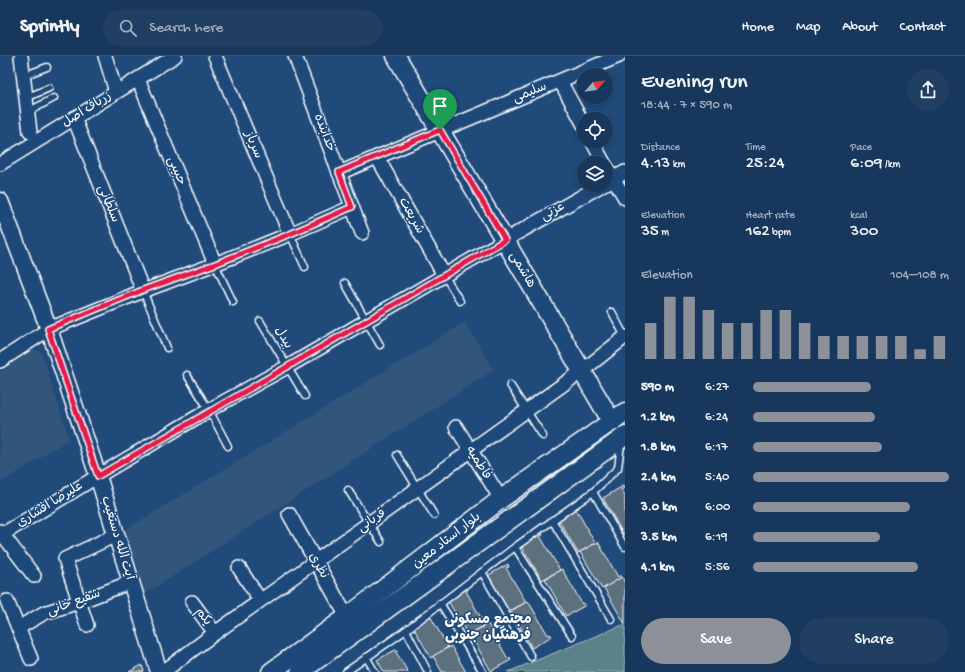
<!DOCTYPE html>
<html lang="en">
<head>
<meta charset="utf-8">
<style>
	:root { --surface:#17385c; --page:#203f62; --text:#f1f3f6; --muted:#9eacbb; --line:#365272; --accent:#8c9099 }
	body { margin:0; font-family:"Gochi Hand","Playpen Sans Arabic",sans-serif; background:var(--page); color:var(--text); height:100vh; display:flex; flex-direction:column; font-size:15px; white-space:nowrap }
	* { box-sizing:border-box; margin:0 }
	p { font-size:13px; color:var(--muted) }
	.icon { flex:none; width:22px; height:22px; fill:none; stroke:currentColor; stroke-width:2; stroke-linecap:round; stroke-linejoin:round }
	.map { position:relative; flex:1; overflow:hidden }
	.details { display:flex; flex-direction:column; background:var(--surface); width:340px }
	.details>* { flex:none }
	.needle { width:26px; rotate:62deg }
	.tools { position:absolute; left:577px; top:12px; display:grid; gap:8px }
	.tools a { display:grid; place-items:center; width:36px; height:36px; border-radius:50%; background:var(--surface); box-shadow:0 2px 6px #0003,0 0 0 1px var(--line); font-size:20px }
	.pin { position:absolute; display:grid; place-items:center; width:34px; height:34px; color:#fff; margin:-41px -17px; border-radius:50% 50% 50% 0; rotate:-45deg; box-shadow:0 0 4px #0007 }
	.pin .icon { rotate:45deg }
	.round { display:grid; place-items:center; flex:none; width:42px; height:42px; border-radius:21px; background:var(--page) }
	.overview { display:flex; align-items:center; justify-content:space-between; height:68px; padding:0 16px }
	h1 { font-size:22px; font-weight:600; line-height:30px }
	.stats { display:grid; grid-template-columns:repeat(3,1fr); gap:6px; height:68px; padding:4px 16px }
	.stats div { display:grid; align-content:center }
	.stats b { font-size:17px; font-weight:600 }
	.stats small { font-size:11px; font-weight:400 }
	.stats p { font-size:11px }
	.chart { height:112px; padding:8px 16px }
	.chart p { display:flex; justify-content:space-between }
	.chart svg { width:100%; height:72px; margin-top:4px; stroke:var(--accent); stroke-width:6 }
	.primary-button { display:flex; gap:8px; margin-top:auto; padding:8px 16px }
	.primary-button a { flex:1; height:46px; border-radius:24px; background:var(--accent); color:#fff; font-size:16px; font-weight:600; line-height:46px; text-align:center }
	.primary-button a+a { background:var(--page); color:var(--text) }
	ul { padding:0 16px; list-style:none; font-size:13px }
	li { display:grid; grid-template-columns:64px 48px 1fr; align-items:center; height:30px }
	li i { height:10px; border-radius:5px; background:var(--accent) }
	header { display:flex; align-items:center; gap:24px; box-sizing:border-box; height:56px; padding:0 20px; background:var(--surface); border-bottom:1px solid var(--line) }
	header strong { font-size:19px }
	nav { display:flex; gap:22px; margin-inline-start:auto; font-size:14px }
	.search { width:280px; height:36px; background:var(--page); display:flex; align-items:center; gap:10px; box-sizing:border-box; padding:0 14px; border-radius:22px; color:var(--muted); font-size:15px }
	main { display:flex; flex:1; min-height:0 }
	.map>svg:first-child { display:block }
	.built { fill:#32557b }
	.green { fill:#5a8288; stroke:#acc0c4 }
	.building { fill:#5d6f7e; stroke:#fff }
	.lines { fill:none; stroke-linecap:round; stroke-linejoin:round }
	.service-casing { stroke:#fff; stroke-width:9 }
	.minor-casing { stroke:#fff; stroke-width:16 }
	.tertiary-casing { stroke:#fff; stroke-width:19 }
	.secondary-casing { stroke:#fff; stroke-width:21 }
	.service { stroke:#1f4a7a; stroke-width:6 }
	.minor { stroke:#1f4a7a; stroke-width:13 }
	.tertiary { stroke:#1f4a7a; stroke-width:16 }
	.secondary { stroke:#1f4a7a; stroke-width:18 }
	.route-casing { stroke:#fff; stroke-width:8 }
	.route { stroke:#e11d48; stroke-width:5 }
	.labels { text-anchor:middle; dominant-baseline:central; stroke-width:3; stroke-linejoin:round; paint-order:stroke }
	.street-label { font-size:13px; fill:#fff; stroke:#1f4a7a }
	.neighbourhood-label { font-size:14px; font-weight:bold; fill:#fff; stroke:#1f4a7a }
</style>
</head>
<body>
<header>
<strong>Sprintly</strong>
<div class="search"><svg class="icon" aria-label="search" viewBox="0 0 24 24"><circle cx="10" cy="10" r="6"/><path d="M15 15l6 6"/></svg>Search here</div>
<nav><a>Home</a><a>Map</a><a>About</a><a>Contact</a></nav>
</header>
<main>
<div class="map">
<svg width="625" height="616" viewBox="0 0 625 616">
	<rect width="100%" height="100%" fill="#1f4a7a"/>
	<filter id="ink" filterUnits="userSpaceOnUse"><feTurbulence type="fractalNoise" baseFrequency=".025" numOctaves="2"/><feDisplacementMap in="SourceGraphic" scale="8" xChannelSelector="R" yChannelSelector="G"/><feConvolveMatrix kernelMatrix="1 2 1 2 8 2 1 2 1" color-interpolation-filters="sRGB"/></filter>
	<g filter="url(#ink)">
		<g class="built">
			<polygon points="465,266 494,314 142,540 125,474"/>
			<polygon points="31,292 42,297 69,383 0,428 0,316"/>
		</g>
		<polygon class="green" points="625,568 625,616 508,616"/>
		<g class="building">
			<polygon points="623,430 624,432 621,434 625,440 625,477 623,478 603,442"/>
			<polygon points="578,449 579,452 576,453 595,487 578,497 557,461"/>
			<polygon points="542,477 543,479 540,480 560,514 542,524 521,489"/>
			<polygon points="598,486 618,521 620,519 621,522 602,533 580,496"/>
			<polygon points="508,508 509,511 506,512 526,546 508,556 487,520"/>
			<polygon points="562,513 582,548 584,547 586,549 566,560 545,523"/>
			<polygon points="622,521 625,527 625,568 604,532"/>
			<polygon points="467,532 468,534 466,535 485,569 468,579 447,543"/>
			<polygon points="528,545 548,579 550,578 552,580 532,592 511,555"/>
			<polygon points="431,554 429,558 448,591 431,602 410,566"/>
			<polygon points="488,568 508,603 510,601 511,604 491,615 470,578"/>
			<polygon points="451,590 466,616 442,616 433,600"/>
			<polygon points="397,593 399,595 396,596 408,616 384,616 377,604"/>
			<polygon points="142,609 144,616 129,616"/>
		</g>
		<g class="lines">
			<defs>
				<g id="service">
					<polyline points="23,20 47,11"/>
					<polyline points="26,42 49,32"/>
					<polyline points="28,56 54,42"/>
					<polyline points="290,178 305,211"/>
					<polyline points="215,208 233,246"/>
					<polyline points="444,219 460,245"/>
					<polyline points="345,227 380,289"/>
					<polyline points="143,235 167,292"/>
					<polyline points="612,256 625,281"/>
					<polyline points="260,265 305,340"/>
					<polyline points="187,319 209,354 228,390"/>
					<polyline points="510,329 543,380"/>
					<polyline points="397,399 434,459"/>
					<polyline points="348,434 381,486"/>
					<polyline points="593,436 625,491"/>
					<polyline points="552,464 611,563"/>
					<polyline points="515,491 572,580"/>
					<polyline points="482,516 531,601"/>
					<polyline points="440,547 483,616"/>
					<polyline points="406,574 428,616"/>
					<polyline points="366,601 375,616"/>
					<polyline points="346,616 406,574 515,491 593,436 618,412 621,388"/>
				</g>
				<g id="minor">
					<polyline points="21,0 30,76"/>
					<polyline points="105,0 116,36"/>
					<polyline points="215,0 290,178"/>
					<polyline points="295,0 362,177"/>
					<polyline points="138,23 215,208"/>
					<polyline points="560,25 584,69"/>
					<polyline points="74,62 143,235"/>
					<polyline points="592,85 604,107"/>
					<polyline points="377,101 444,219"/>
					<polyline points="0,108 175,0"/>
					<polyline points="606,110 625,142"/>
					<polyline points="339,117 619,0"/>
					<polyline points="606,127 625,116"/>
					<polyline points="0,305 49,273 143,235 215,208 290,178 352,151"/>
					<polyline points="456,371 501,443"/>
					<polyline points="289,458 347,561"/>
					<polyline points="0,475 34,520"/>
					<polyline points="3,478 98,420 209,354 287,311 505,184 602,129"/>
					<polyline points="239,512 260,544"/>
					<polyline points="7,545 31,603"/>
					<polyline points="192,546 215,577"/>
					<polyline points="87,569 65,503 116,479"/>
					<polyline points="18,572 44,557 79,546 131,526"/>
					<polyline points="163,616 215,577 582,315 625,281"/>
				</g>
				<polyline id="tertiary" points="0,145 49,273 98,420 159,616"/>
				<g id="secondary">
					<polyline points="396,0 612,366"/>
					<polyline points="271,616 347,561 501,443 625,356"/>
					<polyline points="300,616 625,380"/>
				</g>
			</defs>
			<use href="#service" class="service-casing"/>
			<use href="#minor" class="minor-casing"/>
			<use href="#tertiary" class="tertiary-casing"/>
			<use href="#secondary" class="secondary-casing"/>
			<use href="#service" class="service"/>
			<use href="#minor" class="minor"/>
			<use href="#tertiary" class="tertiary"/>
			<use href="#secondary" class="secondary"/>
		</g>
	</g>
	<g class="lines" filter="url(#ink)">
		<defs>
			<polygon id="route" points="440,74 505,184 287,311 98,420 48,273 143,234 215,208 290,178 352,151 339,116"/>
		</defs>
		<use href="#route" class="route-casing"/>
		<use href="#route" class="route"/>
	</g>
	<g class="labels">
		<g class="street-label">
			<text transform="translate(530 37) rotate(-22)">سلیمی</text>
			<text transform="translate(87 54) rotate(-32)">زرباف اصل</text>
			<text transform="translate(324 77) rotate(69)">خدابنده</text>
			<text transform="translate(253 89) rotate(67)">سرباز</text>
			<text transform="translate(176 115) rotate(68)">حبیبی</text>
			<text transform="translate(108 148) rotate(68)">سلطانی</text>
			<text transform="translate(553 156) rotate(-29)">عزتی</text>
			<text transform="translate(411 160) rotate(61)">شریعت</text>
			<text transform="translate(522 214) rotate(60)">هاشمی</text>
			<text transform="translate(283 282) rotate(60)">بیدل</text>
			<text transform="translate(478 407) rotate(58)">فاطمیه</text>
			<text transform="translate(50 449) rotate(-32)">علیرضا افشاری</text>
			<text transform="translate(372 465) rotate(-35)">قربانی</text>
			<text transform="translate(117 482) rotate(73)">آیت الله دستغیب</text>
			<text transform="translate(447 485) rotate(-38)">بلوار استاد معین</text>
			<text transform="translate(318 510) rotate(60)">نظری</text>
			<text transform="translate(74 547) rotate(-20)">شفیع خانی</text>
			<text transform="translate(203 561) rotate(54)">یکم</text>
		</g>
		<g class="neighbourhood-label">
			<text x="488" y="564">مجتمع مسکونی<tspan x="488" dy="16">فرهنگیان جنوبی</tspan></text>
		</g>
	</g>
</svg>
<div class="tools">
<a><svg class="needle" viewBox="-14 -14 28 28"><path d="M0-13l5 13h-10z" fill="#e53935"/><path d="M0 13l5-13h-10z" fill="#9eacbb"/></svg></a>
<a><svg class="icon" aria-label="locate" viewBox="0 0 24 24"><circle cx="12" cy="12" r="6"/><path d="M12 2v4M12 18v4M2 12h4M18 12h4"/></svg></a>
<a><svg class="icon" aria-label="layers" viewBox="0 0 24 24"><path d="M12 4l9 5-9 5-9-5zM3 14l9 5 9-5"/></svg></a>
</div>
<div class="pin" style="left:440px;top:74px;background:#1e9e55"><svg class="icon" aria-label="arrive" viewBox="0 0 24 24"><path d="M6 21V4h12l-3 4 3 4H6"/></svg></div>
</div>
<section class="details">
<div class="overview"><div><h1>Evening run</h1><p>18:44 · 7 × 590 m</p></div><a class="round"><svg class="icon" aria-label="share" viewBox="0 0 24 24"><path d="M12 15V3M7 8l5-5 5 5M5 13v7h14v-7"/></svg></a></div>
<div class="stats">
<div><p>Distance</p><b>4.13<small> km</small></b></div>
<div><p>Time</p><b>25:24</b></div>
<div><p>Pace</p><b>6:09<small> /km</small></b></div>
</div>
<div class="stats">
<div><p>Elevation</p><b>35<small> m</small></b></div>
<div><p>Heart rate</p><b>162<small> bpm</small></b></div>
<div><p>kcal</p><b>300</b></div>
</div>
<div class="chart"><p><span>Elevation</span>104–108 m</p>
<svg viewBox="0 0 160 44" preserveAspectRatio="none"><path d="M5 44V22M15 44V6M25 44V6M35 44V14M45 44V22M55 44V22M65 44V14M75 44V14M85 44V22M95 44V30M105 44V30M115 44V30M125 44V30M135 44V30M145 44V38M155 44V30"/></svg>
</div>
<ul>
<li><b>590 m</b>6:27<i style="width:60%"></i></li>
<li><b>1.2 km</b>6:24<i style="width:62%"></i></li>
<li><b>1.8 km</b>6:17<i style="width:66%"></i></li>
<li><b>2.4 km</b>5:40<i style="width:100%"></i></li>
<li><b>3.0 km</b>6:00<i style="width:80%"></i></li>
<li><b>3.5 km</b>6:19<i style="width:65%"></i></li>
<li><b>4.1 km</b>5:56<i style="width:84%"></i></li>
</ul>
<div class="primary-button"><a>Save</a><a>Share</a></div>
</section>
</main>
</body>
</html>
